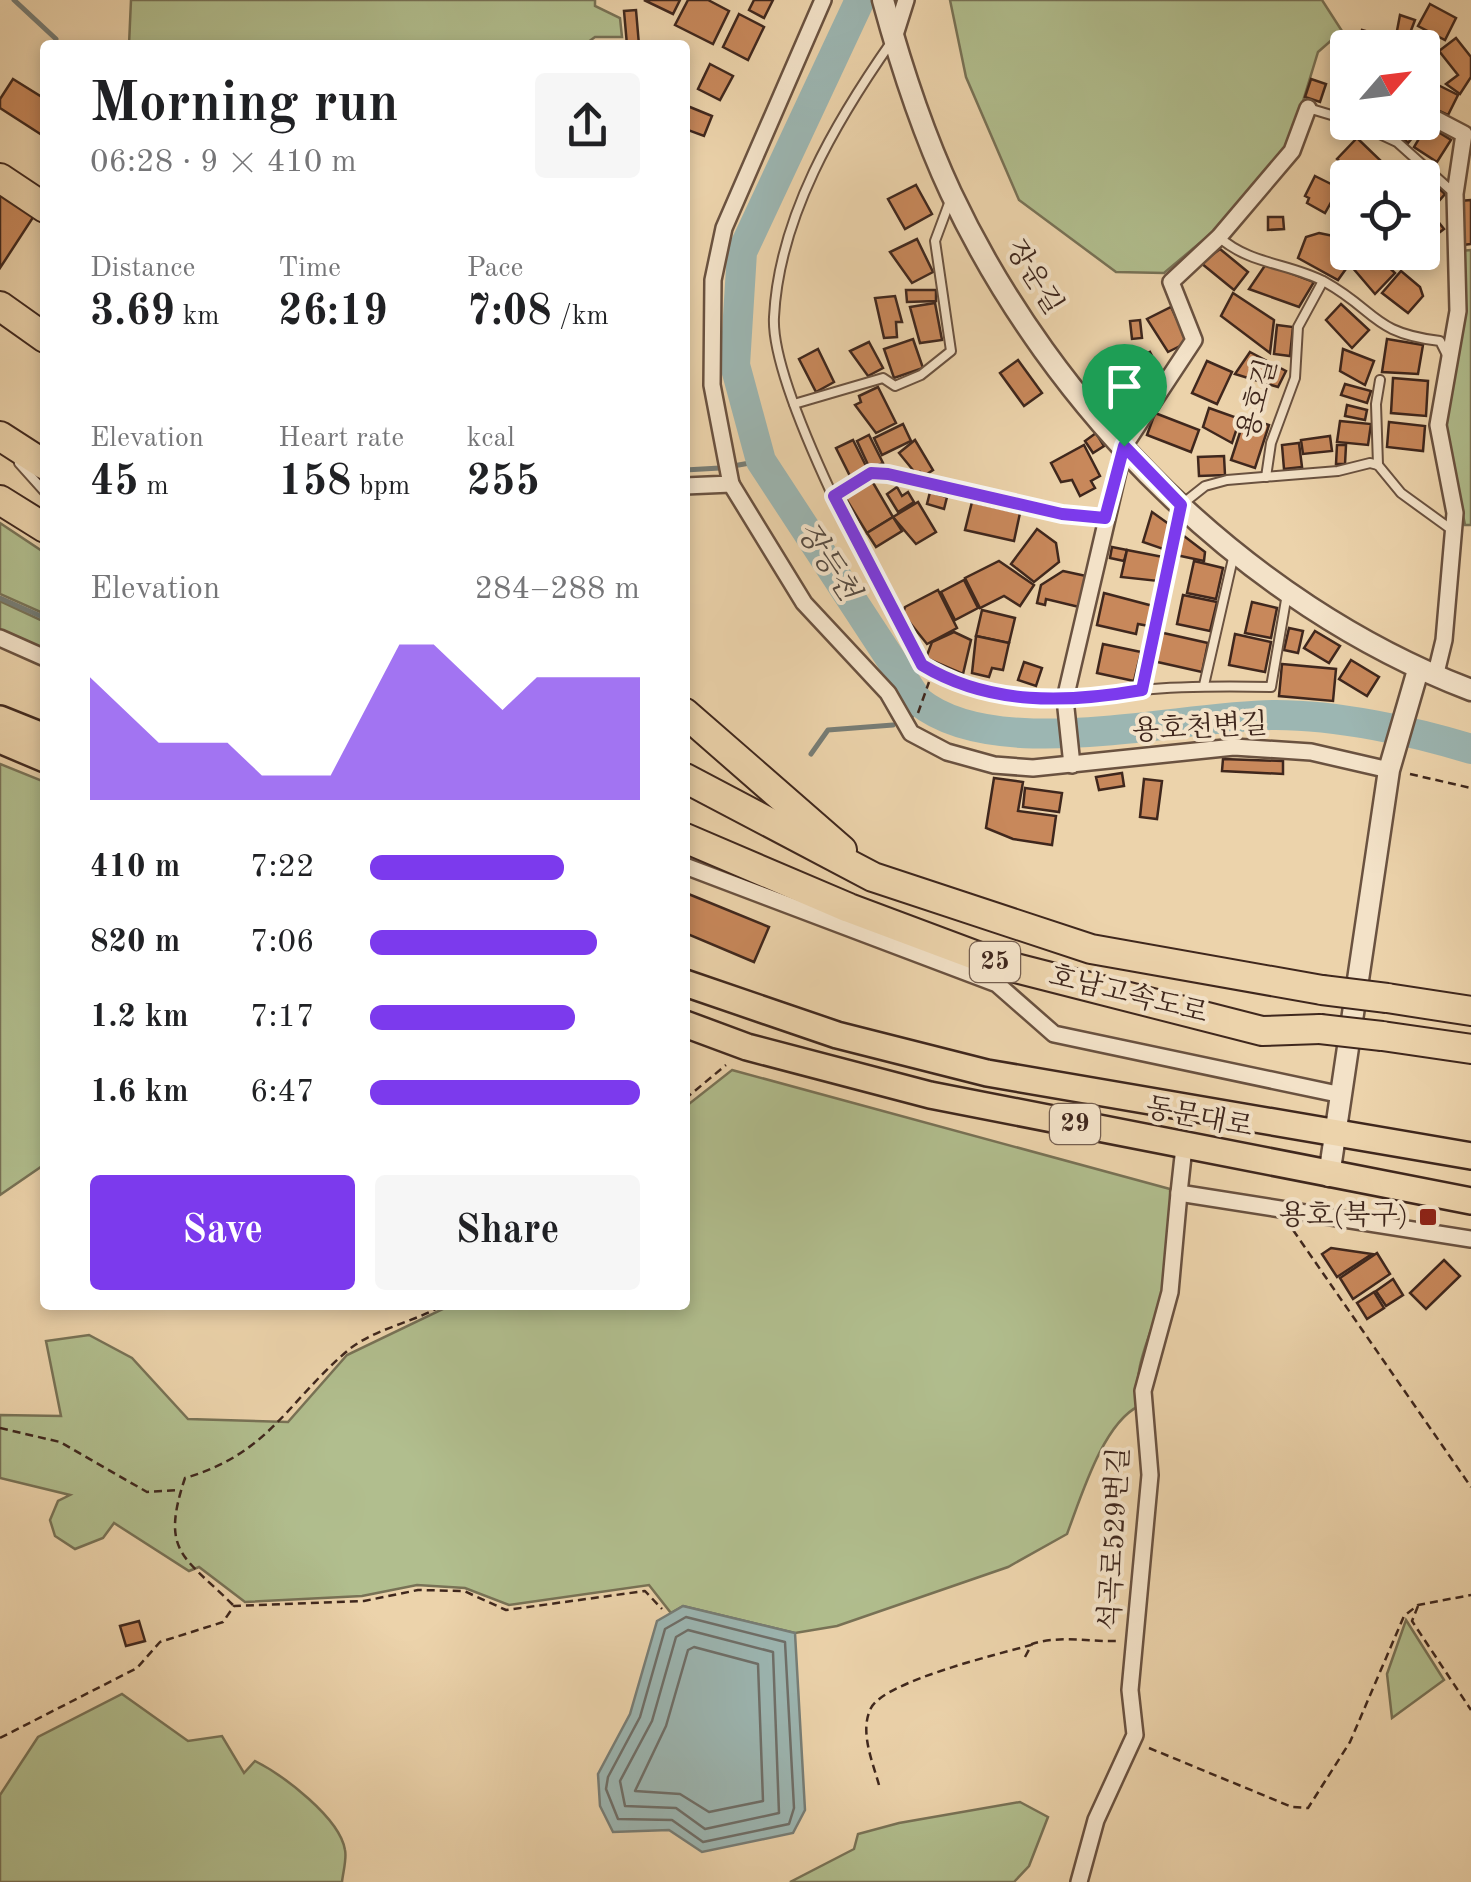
<!DOCTYPE html>
<html lang="en">
<head>
<meta charset="utf-8">
<style>
	:root { --surface:#fff; --page:#f6f6f6; --text:#202124; --muted:#757577; --accent:#7c3aed }
	body { margin:0; font-family:"Old Standard TT","Noto Serif KR",serif; background:var(--page); color:var(--text); height:100vh; display:flex; flex-direction:column; font-size:38px; white-space:nowrap }
	* { box-sizing:border-box; margin:0 }
	p { font-size:32px; color:var(--muted) }
	.icon { flex:none; width:55px; height:55px; fill:none; stroke:currentColor; stroke-width:2; stroke-linecap:round; stroke-linejoin:round }
	.map { position:relative; flex:1; overflow:hidden }
	.side { position:absolute; left:40px; top:40px; width:650px; height:1270px; display:flex; flex-direction:column; background:var(--surface); border-radius:10px; box-shadow:0 5px 15px #0003 }
	.side>* { flex:none }
	.needle { width:65px; rotate:62deg }
	.tools { position:absolute; left:1330px; top:30px; display:grid; gap:20px }
	.tools a { display:grid; place-items:center; width:110px; height:110px; border-radius:10px; background:var(--surface); box-shadow:0 5px 15px #0003; font-size:50px }
	.pin { position:absolute; display:grid; place-items:center; width:85px; height:85px; color:#fff; margin:-102px -42px; border-radius:50% 50% 50% 0; rotate:-45deg; box-shadow:0 0 10px #0007 }
	.pin .icon { rotate:45deg }
	.round { display:grid; place-items:center; flex:none; width:105px; height:105px; border-radius:10px; background:var(--page) }
	.overview { display:flex; align-items:center; justify-content:space-between; height:170px; padding:0 50px }
	h1 { font-size:55px; font-weight:800; line-height:75px }
	.figures { display:grid; grid-template-columns:repeat(3,1fr); gap:15px; height:170px; padding:10px 50px }
	.figures div { display:grid; align-content:center }
	.figures b { font-size:42px; font-weight:800 }
	.figures small { font-size:28px; font-weight:400 }
	.figures p { font-size:28px }
	.chart { height:280px; padding:20px 50px }
	.chart p { display:flex; justify-content:space-between }
	.chart svg { width:100%; height:180px; margin-top:10px; fill:var(--accent); opacity:.7 }
	.action { display:flex; gap:20px; margin-top:auto; padding:20px 50px }
	.action a { flex:1; height:115px; border-radius:10px; background:var(--accent); color:#fff; font-size:40px; font-weight:800; line-height:115px; text-align:center }
	.action a+a { background:var(--page); color:var(--text) }
	ul { padding:0 50px; list-style:none; font-size:32px }
	li { display:grid; grid-template-columns:160px 120px 1fr; align-items:center; height:75px }
	li i { height:25px; border-radius:12px; background:var(--accent) }
	.map>svg:first-child { display:block }
	.green { fill:#b1be8e; stroke:#787256; stroke-width:2.5 }
	.water { fill:#9cb6b2; stroke:#777d76; stroke-width:2.5 }
	.lines { fill:none; stroke-linecap:round; stroke-linejoin:round }
	.shore { stroke:#6e6e68; stroke-width:2.5 }
	.stream { stroke:#777d76; stroke-width:5 }
	.river { stroke:#9cb6b2; stroke-width:30 }
	.building { fill:#c8885b; stroke:#3f271d; stroke-width:2.5 }
	.service-casing { stroke:#6a5240; stroke-width:12 }
	.minor-casing { stroke:#6a5240; stroke-width:20 }
	.tertiary-casing { stroke:#6a5240; stroke-width:25 }
	.primary-casing { stroke:#3f271d; stroke-width:30 }
	.motorway-casing { stroke:#3f271d; stroke-width:32 }
	.path { stroke:#3f271d; stroke-width:2.5; stroke-dasharray:8 5; stroke-linecap:butt }
	.service { stroke:#f3e2c8; stroke-width:8 }
	.minor { stroke:#f3e2c8; stroke-width:15 }
	.tertiary { stroke:#f3e2c8; stroke-width:20 }
	.primary { stroke:#ecd3ab; stroke-width:25 }
	.motorway { stroke:#ecd3ab; stroke-width:28 }
	.motorway-bridge-casing { stroke:#3f271d; stroke-width:32; stroke-linecap:butt }
	.motorway-bridge { stroke:#ecd3ab; stroke-width:28 }
	.route-casing { stroke:#fff; stroke-width:20 }
	.route { stroke:#7c3aed; stroke-width:12 }
	.poi-dot { fill:#8f2418; stroke:#f3e2c8; stroke-width:4 }
	.labels { text-anchor:middle; dominant-baseline:central; stroke-width:8; stroke-linejoin:round; paint-order:stroke }
	.shield { fill:#f3e2c8; stroke:#755f50; stroke-width:2.5 }
	.shield-label { font-size:25px; font-weight:bold; fill:#3f271d }
	.street-label { font-size:28px; fill:#3f271d; stroke:#f3e2c8 }
	.poi-label { font-size:28px; fill:#3f271d; stroke:#f3e2c8; text-anchor:end }
	.water-label { font-size:30px; font-style:italic; fill:#564b42; stroke:#f3e2c8 }
</style>
</head>
<body>
<div class="map">
<svg width="1471" height="1882" viewBox="0 0 1471 1882">
	<rect width="100%" height="100%" fill="#ecd3ab"/>
	<filter id="stains"><feTurbulence type="fractalNoise" baseFrequency=".002" numOctaves="4"/><feColorMatrix values="0 0 0 0 .2 0 0 0 0 .09 0 0 0 0 .02 0 0 0 .5 -.17"/></filter>
	<radialGradient id="worn" r=".72"><stop offset=".6" stop-color="#630" stop-opacity="0"/><stop offset="1" stop-color="#630" stop-opacity=".3"/></radialGradient>
	<g class="green">
		<polygon points="131,0 595,0 595,6 620,18 622,37 595,37 584,45 129,45"/>
		<polygon points="950,0 1322,0 1342,31 1318,52 1288,150 1214,231 1164,273 1116,272 1019,200 966,77"/>
		<polygon points="1471,250 1471,525 1465,525 1445,424 1461,251"/>
		<polygon points="0,523 45,553 45,614 0,594"/>
		<polygon points="0,601 45,622 45,652 0,633"/>
		<polygon points="0,764 45,782 45,1164 0,1195"/>
		<path d="M 732,1070 L 1170,1189 C 1171,1221 1170,1252 1165,1284 C 1158,1323 1130,1365 1139,1406 C 1103,1423 1081,1497 1067,1534 L 1008,1567 L 837,1626 L 795,1633 L 683,1606 L 671,1613 L 649,1585 L 509,1605 L 465,1588 L 417,1585 L 362,1596 L 245,1602 L 199,1567 L 189,1571 L 114,1523 L 103,1538 L 75,1549 L 55,1536 L 50,1520 L 58,1501 L 70,1495 L 0,1478 L 0,1415 L 61,1416 L 46,1341 L 89,1335 L 132,1358 L 188,1419 L 288,1422 L 347,1355 L 451,1305 L 685,1305 L 685,1107 Z"/>
		<polygon points="1406,1620 1444,1680 1392,1718 1387,1674"/>
		<path d="M 122,1694 L 188,1741 L 222,1736 L 244,1773 L 255,1761 C 283,1775 340,1818 345,1850 C 347,1859 343,1872 342,1882 L 0,1882 L 0,1795 L 38,1737 Z"/>
		<polygon points="1020,1802 1048,1817 1029,1866 1014,1882 790,1882 854,1849 858,1834 899,1823"/>
	</g>
	<polygon class="water" points="683,1606 795,1633 805,1810 793,1833 702,1852 669,1830 613,1832 600,1806 598,1774 630,1714 657,1621"/>
	<g class="lines">
		<g class="shore">
			<polygon points="686,1617 785,1642 794,1808 789,1824 703,1842 672,1820 618,1819 606,1789 608,1777 640,1717 665,1629"/>
			<polygon points="688,1630 773,1652 779,1813 705,1829 676,1808 625,1806 620,1781 652,1721 676,1637"/>
			<polygon points="694,1647 758,1664 763,1801 709,1812 680,1794 635,1791 666,1726 688,1650"/>
		</g>
		<g class="stream">
			<polyline points="14,0 56,39"/>
			<polyline points="66,44 67,45"/>
			<polyline points="733,466 761,461"/>
			<polyline points="685,470 720,468"/>
			<polyline points="0,598 45,618"/>
			<polyline points="911,717 918,701"/>
			<polyline points="811,754 828,730 893,725"/>
		</g>
		<path class="river" d="M 860,0 L 742,252 L 735,365 L 761,461 L 918,701 C 996,765 1178,715 1276,715 C 1337,715 1413,731 1471,749"/>
	</g>
	<g class="building">
		<polygon points="644,0 680,0 673,14"/>
		<polygon points="688,0 708,0 729,11 713,44 675,25"/>
		<polygon points="754,0 773,0 764,18 749,10"/>
		<polygon points="1430,4 1456,18 1445,40 1418,26"/>
		<polygon points="636,10 639,45 627,45 624,11"/>
		<polygon points="739,14 764,27 748,60 723,47"/>
		<polygon points="1400,15 1415,20 1407,41 1396,36"/>
		<polygon points="1362,30 1397,40 1395,48 1358,48"/>
		<polygon points="1456,38 1471,57 1471,77 1460,94 1446,84 1458,75 1439,51"/>
		<polygon points="710,64 733,76 720,100 698,89"/>
		<polygon points="13,79 45,99 45,137 0,108 0,99"/>
		<polygon points="1311,79 1326,84 1320,102 1305,97"/>
		<polygon points="1348,82 1348,103 1343,111 1334,106"/>
		<polygon points="1432,82 1458,95 1448,115 1422,103"/>
		<polygon points="685,105 712,116 704,136 685,129"/>
		<polygon points="1422,120 1425,122 1408,143 1388,122"/>
		<polygon points="1427,125 1451,140 1437,162 1414,147"/>
		<polygon points="1357,138 1381,161 1366,178 1357,178 1337,159"/>
		<polygon points="1421,172 1445,194 1431,210 1422,202 1422,178 1416,178"/>
		<polygon points="1315,176 1339,188 1325,213 1307,203 1309,198 1305,196"/>
		<polygon points="0,183 45,199 0,268"/>
		<polygon points="916,185 932,214 905,229 888,199"/>
		<polygon points="1471,200 1471,244 1462,245 1460,201"/>
		<polygon points="1425,205 1444,229 1436,235 1422,219"/>
		<polygon points="1268,217 1283,217 1284,229 1268,230"/>
		<polygon points="1319,233 1348,239 1348,252 1358,252 1338,280 1298,258 1306,237"/>
		<polygon points="917,239 933,272 912,283 890,252"/>
		<polygon points="1220,249 1248,272 1234,290 1201,263"/>
		<polygon points="1366,252 1373,252 1395,273 1375,294 1352,267"/>
		<polygon points="1266,264 1314,282 1299,307 1249,289"/>
		<polygon points="1401,271 1420,287 1423,296 1408,313 1382,293"/>
		<polygon points="906,290 936,290 936,301 907,302"/>
		<polygon points="1233,293 1274,320 1270,353 1221,316"/>
		<polygon points="895,296 902,322 896,322 897,337 884,338 875,298"/>
		<polygon points="935,303 942,340 920,343 910,307"/>
		<polygon points="1341,304 1369,330 1352,348 1326,320"/>
		<polygon points="1171,307 1188,342 1168,352 1147,319"/>
		<polygon points="1140,320 1142,338 1132,339 1130,321"/>
		<polygon points="1277,325 1293,327 1290,356 1274,354"/>
		<polygon points="913,339 923,368 894,378 884,349"/>
		<polygon points="1387,339 1423,345 1418,374 1382,372"/>
		<polygon points="869,342 883,368 868,376 850,351"/>
		<polygon points="818,349 834,382 816,392 799,359"/>
		<polygon points="1343,349 1374,361 1365,385 1340,371"/>
		<polygon points="1150,352 1161,373 1151,385 1137,358"/>
		<polygon points="1250,352 1286,371 1278,387 1235,374"/>
		<polygon points="1018,360 1042,393 1024,406 1000,373"/>
		<polygon points="1207,361 1232,372 1217,404 1192,393"/>
		<polygon points="1393,378 1428,381 1426,416 1391,413"/>
		<polygon points="1345,384 1371,391 1367,403 1341,395"/>
		<polygon points="878,387 896,423 876,433 855,405 861,402 859,396"/>
		<polygon points="1347,405 1367,410 1365,420 1345,416"/>
		<polygon points="1209,408 1240,419 1232,443 1203,427"/>
		<polygon points="1155,413 1199,430 1191,452 1147,435"/>
		<polygon points="1245,417 1269,425 1255,468 1231,460"/>
		<polygon points="1340,421 1371,424 1368,445 1337,442"/>
		<polygon points="1389,422 1425,426 1423,451 1387,447"/>
		<polygon points="903,424 911,441 882,455 874,438"/>
		<polygon points="1096,433 1104,446 1093,453 1085,441"/>
		<polygon points="869,435 883,463 870,469 857,441"/>
		<polygon points="1330,436 1332,451 1303,454 1301,440"/>
		<polygon points="853,440 867,468 850,476 836,448"/>
		<polygon points="915,440 933,470 924,476 920,472 917,475 899,453"/>
		<polygon points="1299,443 1302,467 1284,469 1282,445"/>
		<polygon points="1084,445 1100,476 1091,481 1095,488 1080,496 1072,480 1061,482 1051,463"/>
		<polygon points="1337,445 1346,445 1345,464 1336,464"/>
		<polygon points="1224,456 1225,475 1199,476 1198,457"/>
		<polygon points="872,481 893,517 867,533 845,497"/>
		<polygon points="897,487 902,496 908,492 914,502 898,512 887,494"/>
		<polygon points="930,492 947,497 944,509 927,504"/>
		<polygon points="918,502 936,532 916,544 893,517"/>
		<polygon points="972,502 1020,513 1014,541 965,530"/>
		<polygon points="1152,512 1173,527 1166,550 1143,542"/>
		<polygon points="893,517 902,531 876,547 867,533"/>
		<polygon points="1037,529 1056,543 1059,562 1034,582 1011,564"/>
		<polygon points="1180,533 1205,552 1204,561 1176,555"/>
		<polygon points="1112,547 1127,550 1124,561 1110,558"/>
		<polygon points="1127,550 1163,557 1158,581 1121,577"/>
		<polygon points="999,561 1034,585 1020,606 1004,596 980,608 965,578"/>
		<polygon points="1194,561 1223,568 1216,599 1187,593"/>
		<polygon points="1063,571 1086,576 1079,607 1046,599 1045,605 1037,603 1041,585"/>
		<polygon points="964,580 978,608 955,620 941,592"/>
		<polygon points="938,590 957,628 927,644 903,614 905,607"/>
		<polygon points="1104,593 1153,606 1149,626 1138,624 1136,634 1097,625"/>
		<polygon points="1183,595 1217,602 1210,631 1177,624"/>
		<polygon points="1252,602 1277,608 1271,638 1245,633"/>
		<polygon points="982,610 1015,618 1009,643 976,636"/>
		<polygon points="1289,628 1303,631 1298,653 1284,650"/>
		<polygon points="1315,631 1340,646 1329,663 1304,648"/>
		<polygon points="954,632 971,640 963,674 926,658 932,642"/>
		<polygon points="1159,632 1208,643 1202,672 1153,661"/>
		<polygon points="1235,634 1271,642 1265,672 1229,665"/>
		<polygon points="976,636 1009,643 1003,670 992,668 989,677 972,673"/>
		<polygon points="1103,644 1141,652 1134,681 1097,673"/>
		<polygon points="1351,660 1379,677 1367,696 1339,679"/>
		<polygon points="1024,662 1042,668 1036,686 1018,680"/>
		<polygon points="1282,664 1336,669 1333,701 1279,696"/>
		<polygon points="1223,759 1283,761 1283,774 1222,771"/>
		<polygon points="1122,773 1124,786 1099,790 1096,777"/>
		<polygon points="994,778 1023,782 1018,811 1056,816 1052,845 1013,839 986,828"/>
		<polygon points="1144,779 1162,781 1157,819 1140,817"/>
		<polygon points="1025,788 1062,793 1059,812 1023,807"/>
		<polygon points="686,893 769,927 754,962 685,933"/>
		<polygon points="1331,1248 1372,1254 1337,1277 1322,1254"/>
		<polygon points="1377,1253 1390,1274 1353,1299 1340,1278"/>
		<polygon points="1444,1260 1460,1276 1426,1309 1410,1293"/>
		<polygon points="1393,1279 1403,1295 1386,1306 1376,1291"/>
		<polygon points="1374,1292 1384,1308 1367,1319 1357,1303"/>
		<polygon points="139,1621 145,1641 126,1646 120,1626"/>
	</g>
	<g class="lines">
		<defs>
			<g id="service">
				<path d="M 892,41 C 836,121 779,217 774,317 C 770,388 882,600 922,665 C 998,711 1059,698 1140,690 C 1183,686 1227,686 1271,687 L 1287,594"/>
				<polyline points="1308,108 1348,120"/>
				<polyline points="1354,122 1397,142 1455,194"/>
				<path d="M 1219,237 C 1250,265 1290,263 1325,282 C 1377,311 1372,333 1440,341 L 1447,355"/>
				<polyline points="794,404 883,378 895,386 921,375 951,351 935,241 951,198"/>
				<polyline points="19,463 45,492"/>
				<polyline points="1378,465 1376,404 1380,380"/>
				<polyline points="1266,477 1271,443 1295,378 1298,327 1323,281"/>
				<polyline points="834,496 871,473 888,474 1062,514 1105,518"/>
				<polyline points="1204,685 1234,554"/>
				<polyline points="1142,690 1181,505 1205,486 1227,480 1338,471 1370,463 1378,465 1401,493 1452,530"/>
			</g>
			<g id="minor">
				<polyline points="894,38 906,0"/>
				<polyline points="1422,73 1423,72"/>
				<polyline points="1422,112 1464,134 1455,194 1458,311 1438,425 1455,513 1444,640 1435,677"/>
				<polyline points="731,484 804,603 888,693 911,733 947,752 994,765 1033,768 1234,747 1311,752 1389,770"/>
				<polyline points="685,486 731,484 712,385 713,280 724,228 823,0"/>
				<polyline points="0,638 45,658"/>
				<polyline points="1072,765 1065,699 1124,446 1194,340 1171,282 1219,237 1292,151 1308,108"/>
				<polyline points="685,866 997,984 1054,1034 1342,1095"/>
				<polyline points="1184,1147 1179,1193 1471,1239"/>
				<polyline points="1079,1882 1096,1820 1135,1735 1130,1690 1150,1475 1143,1391 1170,1292 1179,1193"/>
			</g>
			<g id="tertiary">
				<path d="M 883,0 C 901,66 922,131 951,193 C 1053,410 1246,604 1471,690"/>
				<polyline points="1329,1176 1389,770 1418,670"/>
			</g>
			<g id="primary">
				<polyline points="0,719 45,737"/>
				<polyline points="0,740 45,759"/>
				<polyline points="685,983 837,1035 987,1073 1471,1156"/>
				<polyline points="685,1024 747,1047 930,1095 1471,1201"/>
			</g>
			<g id="motorway">
				<polyline points="0,178 45,208"/>
				<polyline points="0,306 45,338"/>
				<polyline points="0,436 45,465"/>
				<polyline points="0,500 45,528"/>
				<polyline points="685,713 842,850"/>
				<polyline points="685,778 873,877 1091,949 1322,990"/>
				<polyline points="685,838 849,908 996,963 1262,1031 1320,1029"/>
				<polyline points="1387,998 1471,1011"/>
				<polyline points="1382,1036 1471,1049"/>
			</g>
		</defs>
		<use href="#service" class="service-casing"/>
		<use href="#minor" class="minor-casing"/>
		<use href="#tertiary" class="tertiary-casing"/>
		<use href="#primary" class="primary-casing"/>
		<use href="#motorway" class="motorway-casing"/>
		<g class="path">
			<polyline points="918,713 929,682"/>
			<polyline points="1410,774 1471,788"/>
			<polyline points="685,1099 726,1065"/>
			<polyline points="1293,1230 1471,1487"/>
			<polyline points="0,1428 60,1442 147,1492 178,1490"/>
			<path d="M 233,1605 C 184,1556 160,1553 185,1478 C 268,1454 286,1404 346,1352 C 372,1329 413,1323 443,1305"/>
			<polyline points="1418,1606 1412,1621 1471,1710"/>
			<path d="M 1025,1657 L 1032,1644 C 1059,1635 1090,1642 1119,1641"/>
			<polyline points="0,1738 137,1668 160,1642 223,1622 234,1606 364,1601 418,1590 464,1591 506,1610 645,1591 662,1609"/>
			<polyline points="1149,1748 1292,1807 1308,1808 1350,1742 1404,1616 1418,1605 1471,1595"/>
			<path d="M 879,1785 C 873,1763 859,1731 871,1708 C 885,1681 999,1654 1031,1645"/>
		</g>
		<use href="#service" class="service"/>
		<use href="#minor" class="minor"/>
		<use href="#tertiary" class="tertiary"/>
		<use href="#primary" class="primary"/>
		<use href="#motorway" class="motorway"/>
		<defs>
			<g id="motorway-bridge">
				<polyline points="1322,990 1387,998"/>
				<polyline points="1320,1029 1382,1036"/>
			</g>
		</defs>
		<use href="#motorway-bridge" class="motorway-bridge-casing"/>
		<use href="#motorway-bridge" class="motorway-bridge"/>
	</g>
	<g class="lines">
		<defs>
			<path id="route" d="M 1124,446 L 1181,505 L 1142,690 C 1067,703 990,706 922,665 L 834,496 L 871,473 L 888,474 L 1062,514 L 1105,518 Z"/>
		</defs>
		<use href="#route" class="route-casing"/>
		<use href="#route" class="route"/>
	</g>
	<rect class="poi-dot" x="1418" y="1207" width="20" height="20" rx="5"/>
	<g class="labels">
		<g class="shield">
			<rect x="970" y="942" width="50" height="40" rx="8"/>
			<rect x="1050" y="1104" width="50" height="40" rx="8"/>
		</g>
		<g class="shield-label">
			<text x="995" y="962">25</text>
			<text x="1075" y="1124">29</text>
		</g>
		<g class="street-label">
			<text transform="translate(1033 278) rotate(58)">장운길</text>
			<text transform="translate(1259 399) rotate(-75)">용호길</text>
			<text transform="translate(1200 729) rotate(-3)">용호천변길</text>
			<text transform="translate(1128 996) rotate(14)">호남고속도로</text>
			<text transform="translate(1199 1119) rotate(11)">동문대로</text>
			<text transform="translate(1116 1539) rotate(-87)">석곡로529번길</text>
		</g>
		<g class="poi-label">
			<text x="1408" y="1217">용호(북구)</text>
		</g>
		<g class="water-label">
			<text transform="translate(827 562) rotate(57)">장등천</text>
		</g>
	</g>
	<rect width="100%" height="100%" filter="url(#stains)"/>
	<rect width="100%" height="100%" fill="url(#worn)"/>
</svg>
<div class="tools">
<a><svg class="needle" viewBox="-14 -14 28 28"><path d="M0-13l5 13h-10z" fill="#e53935"/><path d="M0 13l5-13h-10z" fill="#757577"/></svg></a>
<a><svg class="icon" aria-label="locate" viewBox="0 0 24 24"><circle cx="12" cy="12" r="6"/><path d="M12 2v4M12 18v4M2 12h4M18 12h4"/></svg></a>
</div>
<div class="pin" style="left:1124px;top:446px;background:#1e9e55"><svg class="icon" aria-label="arrive" viewBox="0 0 24 24"><path d="M6 21V4h12l-3 4 3 4H6"/></svg></div>
<section class="side">
<div class="overview"><div><h1>Morning run</h1><p>06:28 · 9 × 410 m</p></div><a class="round"><svg class="icon" aria-label="share" viewBox="0 0 24 24"><path d="M12 15V3M7 8l5-5 5 5M5 13v7h14v-7"/></svg></a></div>
<div class="figures">
<div><p>Distance</p><b>3.69<small> km</small></b></div>
<div><p>Time</p><b>26:19</b></div>
<div><p>Pace</p><b>7:08<small> /km</small></b></div>
</div>
<div class="figures">
<div><p>Elevation</p><b>45<small> m</small></b></div>
<div><p>Heart rate</p><b>158<small> bpm</small></b></div>
<div><p>kcal</p><b>255</b></div>
</div>
<div class="chart"><p><span>Elevation</span>284–288 m</p>
<svg viewBox="0 0 160 44" preserveAspectRatio="none"><path d="M0 44V14L10 22L20 30L30 30L40 30L50 38L60 38L70 38L80 22L90 6L100 6L110 14L120 22L130 14L140 14L150 14L160 14V44z"/></svg>
</div>
<ul>
<li><b>410 m</b>7:22<i style="width:72%"></i></li>
<li><b>820 m</b>7:06<i style="width:84%"></i></li>
<li><b>1.2 km</b>7:17<i style="width:76%"></i></li>
<li><b>1.6 km</b>6:47<i style="width:100%"></i></li>
</ul>
<div class="action"><a>Save</a><a>Share</a></div>
</section>
</div>
</body>
</html>
